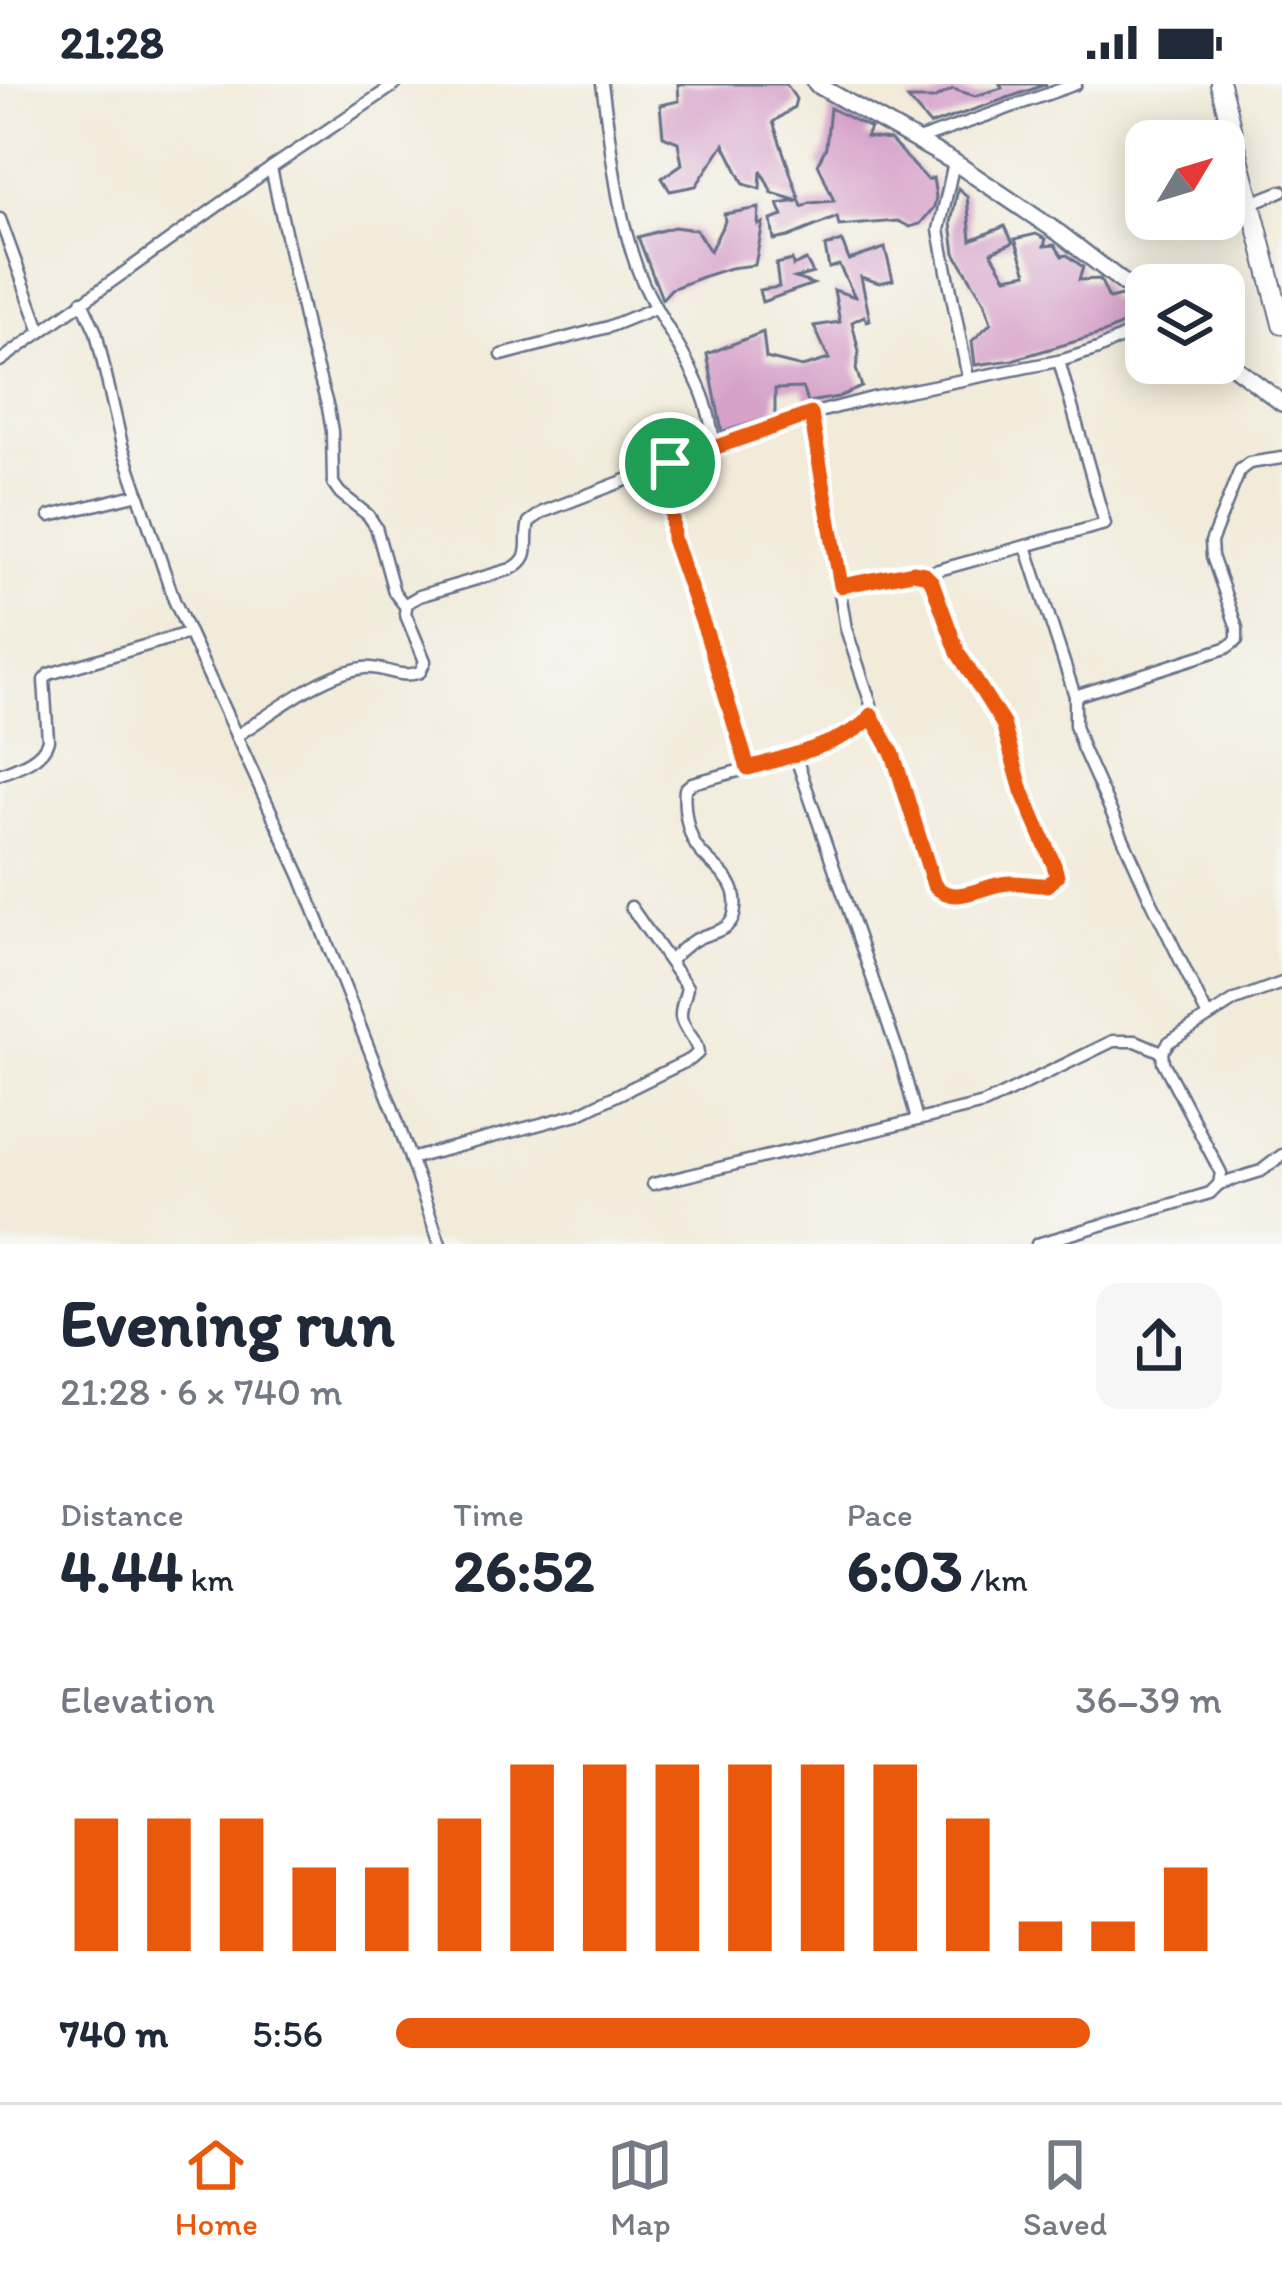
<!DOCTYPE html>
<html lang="en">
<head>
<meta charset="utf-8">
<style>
	:root { --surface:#fff; --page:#f6f6f7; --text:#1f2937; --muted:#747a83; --line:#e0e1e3; --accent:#ea580c }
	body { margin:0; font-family:Itim,sans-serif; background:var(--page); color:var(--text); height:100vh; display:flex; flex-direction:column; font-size:45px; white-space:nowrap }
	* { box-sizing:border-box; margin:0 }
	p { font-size:39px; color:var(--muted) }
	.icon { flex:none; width:66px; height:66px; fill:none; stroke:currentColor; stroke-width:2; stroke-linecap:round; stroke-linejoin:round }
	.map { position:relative; height:1160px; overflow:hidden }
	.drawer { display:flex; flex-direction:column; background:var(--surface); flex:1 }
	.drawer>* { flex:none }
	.needle { width:78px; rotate:52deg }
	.fabs { position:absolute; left:1125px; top:36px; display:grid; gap:24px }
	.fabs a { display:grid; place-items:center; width:120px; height:120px; border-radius:24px; background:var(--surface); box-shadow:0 6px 30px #0003; font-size:60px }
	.pin { position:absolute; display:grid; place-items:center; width:102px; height:102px; color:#fff; margin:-51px; border:6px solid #fff; border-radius:50%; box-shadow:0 3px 12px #0007 }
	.round { display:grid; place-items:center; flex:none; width:126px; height:126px; border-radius:24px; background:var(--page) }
	.overview { display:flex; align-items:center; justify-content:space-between; height:204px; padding:0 60px }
	h1 { font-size:66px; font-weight:700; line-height:90px }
	.stats { display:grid; grid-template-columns:repeat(3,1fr); gap:18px; height:204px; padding:12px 60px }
	.stats div { display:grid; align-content:center }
	.stats b { font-size:60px; font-weight:700 }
	.stats small { font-size:33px; font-weight:400 }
	.stats p { font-size:33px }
	.chart { height:336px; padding:24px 60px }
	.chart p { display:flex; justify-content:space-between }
	.chart svg { width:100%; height:216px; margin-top:12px; stroke:var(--accent); stroke-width:6 }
	ul { padding:0 60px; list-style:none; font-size:39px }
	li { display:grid; grid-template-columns:192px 144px 1fr; align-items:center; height:90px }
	li i { height:30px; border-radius:15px; background:var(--accent) }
	.status { display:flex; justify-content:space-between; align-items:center; height:84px; padding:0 60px; background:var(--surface); direction:ltr }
	.status svg { height:33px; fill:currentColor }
	.dock { display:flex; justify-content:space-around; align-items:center; height:168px; border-top:3px solid var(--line); background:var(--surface); font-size:33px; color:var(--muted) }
	.dock a { display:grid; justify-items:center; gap:6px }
	.dock .active { color:var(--accent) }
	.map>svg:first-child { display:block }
	.building { fill:#d6a0c9 }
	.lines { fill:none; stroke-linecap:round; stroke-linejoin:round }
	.street-casing { stroke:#667189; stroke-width:15 }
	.secondary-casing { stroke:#667189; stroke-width:20 }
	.highway-casing { stroke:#667189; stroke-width:22 }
	.street { stroke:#fff; stroke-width:10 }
	.secondary { stroke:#fff; stroke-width:15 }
	.highway { stroke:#fff; stroke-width:18 }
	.route-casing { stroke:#fff; stroke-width:24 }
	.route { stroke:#ea580c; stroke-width:15 }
</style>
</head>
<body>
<div class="status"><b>21:28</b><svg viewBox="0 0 49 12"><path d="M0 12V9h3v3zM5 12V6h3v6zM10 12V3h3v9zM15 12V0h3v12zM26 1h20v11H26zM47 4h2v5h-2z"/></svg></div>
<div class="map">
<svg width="1282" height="1160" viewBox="0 0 1282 1160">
	<rect width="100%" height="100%" fill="#f6f6f2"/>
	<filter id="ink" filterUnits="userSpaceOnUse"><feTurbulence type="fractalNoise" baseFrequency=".00833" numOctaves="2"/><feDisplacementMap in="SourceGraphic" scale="24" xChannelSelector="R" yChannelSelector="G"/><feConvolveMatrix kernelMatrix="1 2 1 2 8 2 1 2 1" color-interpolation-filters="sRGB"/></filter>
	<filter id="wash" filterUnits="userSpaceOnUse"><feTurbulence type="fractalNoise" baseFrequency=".004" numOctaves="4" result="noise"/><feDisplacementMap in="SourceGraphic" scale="48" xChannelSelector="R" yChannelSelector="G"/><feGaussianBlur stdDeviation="2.7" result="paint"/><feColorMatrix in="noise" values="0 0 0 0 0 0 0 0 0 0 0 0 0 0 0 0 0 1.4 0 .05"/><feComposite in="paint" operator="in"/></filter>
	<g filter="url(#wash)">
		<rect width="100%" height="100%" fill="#f2ebda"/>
		<g id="blocks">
			<g class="building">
				<polygon points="678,0 786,0 796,15 794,23 773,38 802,123 810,119 834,117 818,79 826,63 830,24 870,44 866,53 890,56 928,96 933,94 936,113 934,123 920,140 910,143 898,137 839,142 837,133 788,153 774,156 771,136 783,132 778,120 798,117 772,109 761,86 760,105 744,100 724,60 696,102 670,107 662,94 682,80 678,58 663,52 660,21 679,17"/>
				<polygon points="1000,0 1047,0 930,41 908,15 933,15 953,5 975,12 1002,4"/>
				<polygon points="958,104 967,112 971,156 1005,142 1013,159 991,168 1006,193 1027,189 1015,155 1036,150 1046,155 1044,162 1055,161 1062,172 1067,171 1083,183 1079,196 1100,195 1109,215 1121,212 1146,230 1104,249 1012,276 975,281 972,257 991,239 985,219 955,169 951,139"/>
				<polygon points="759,124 758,141 763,139 755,181 730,184 702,193 671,205 662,215 638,153 674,143 696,146 710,167 725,137 724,130"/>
				<polygon points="842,157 849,176 885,164 893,196 879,199 861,193 870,236 867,237 864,232 852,238 859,268 856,285 862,303 838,313 808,318 802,304 775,305 775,332 722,348 707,270 763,248 766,274 802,283 829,275 814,242 840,238 834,206 855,213 839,181 829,184 825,163"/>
				<polygon points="792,176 793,182 806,176 813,189 795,194 813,200 762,218 759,206 779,203 776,180"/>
			</g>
		</g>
	</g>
	<g filter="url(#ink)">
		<use href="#blocks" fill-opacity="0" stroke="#667189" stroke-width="3"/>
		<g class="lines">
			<defs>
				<g id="street">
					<path d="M 602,0 C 611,61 616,126 637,184 C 652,225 680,259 698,300 C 708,320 711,341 715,363"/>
					<polyline points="915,57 1076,0"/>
					<polyline points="954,78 939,146 968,294"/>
					<polyline points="271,84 310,260 328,324 332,347 333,399 340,409 368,431 376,443 394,508 405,522"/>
					<polyline points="1249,120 1282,107"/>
					<polyline points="0,135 41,248"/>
					<polyline points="82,217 96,248 122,361 174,516 301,793 394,1028 440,1160"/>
					<polyline points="502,271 608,243 655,224"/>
					<polyline points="0,277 271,84 396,0"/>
					<polyline points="670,379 673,455 707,551 748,684"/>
					<polyline points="50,432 139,410"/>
					<polyline points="1026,462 1075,612 1075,641 1082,663 1150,814 1208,933"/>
					<polyline points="924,490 1105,440 1059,277"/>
					<path d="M 841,502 L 913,488 L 924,490 L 932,498 L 958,569 L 1003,640 L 1022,707 L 1057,792 C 1040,809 1022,795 1000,800 C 985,803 966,813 951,812 C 941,811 941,808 935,801 L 893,670 L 871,631"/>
					<polyline points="1075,612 1226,564 1237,556 1237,544 1212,472 1211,458 1240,386 1249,379 1282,374"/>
					<path d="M 236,652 C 272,630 321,589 364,584 C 384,582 400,596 420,588 L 425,577 L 405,529 L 407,519 L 419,512 L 511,485 C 535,472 523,460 529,438 L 543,428 L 670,379 L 811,330 L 872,314 L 1063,276 L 1098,265 L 1146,242"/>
					<polyline points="795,671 901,977 917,1036"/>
					<path d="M 0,690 C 18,683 43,675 48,656 L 44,596 L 49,590 L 188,549"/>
					<path d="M 670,876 C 680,867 688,858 701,853 C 710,849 720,848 727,842 C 733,836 734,833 735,825 C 739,793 711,784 696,762 C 687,747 683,722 685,705 L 692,699 C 730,689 853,661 871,631 L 871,620 L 846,545 L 811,330"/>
					<path d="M 410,1075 L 578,1030 L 691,975 L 698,969 C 697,954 683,947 681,933 C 680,923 686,912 687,903 L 631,823"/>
					<polyline points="653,1100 984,1020 1113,957 1136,957 1162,968"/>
					<polyline points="1219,1100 1261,1087 1282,1071"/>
					<polyline points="1037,1160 1210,1109 1219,1100 1221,1089 1163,978 1162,968 1169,958 1235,916 1282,899"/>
				</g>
				<g id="secondary">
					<polyline points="816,0 954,78 1059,149 1146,216"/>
					<polyline points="1224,275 1282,319"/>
				</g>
				<polyline id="highway" points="1220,0 1282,240"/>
			</defs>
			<use href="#street" class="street-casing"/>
			<use href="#secondary" class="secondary-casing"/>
			<use href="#highway" class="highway-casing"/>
			<use href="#street" class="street"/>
			<use href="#secondary" class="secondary"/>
			<use href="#highway" class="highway"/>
		</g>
	</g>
	<g class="lines" filter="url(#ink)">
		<defs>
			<path id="route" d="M 811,330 L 841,502 L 913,488 L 924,490 L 932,498 L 958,569 L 1003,640 L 1022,707 L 1054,781 L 1057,792 L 1048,801 C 1035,802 1022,798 1009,799 C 983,800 955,824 934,801 L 893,670 L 871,631 C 857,656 777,676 748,684 L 707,551 L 673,455 L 670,379 Z"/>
		</defs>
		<use href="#route" class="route-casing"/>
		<use href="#route" class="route"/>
	</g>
</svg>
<div class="fabs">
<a><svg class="needle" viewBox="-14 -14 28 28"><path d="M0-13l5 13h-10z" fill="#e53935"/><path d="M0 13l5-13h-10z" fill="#747a83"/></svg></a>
<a><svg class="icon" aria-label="layers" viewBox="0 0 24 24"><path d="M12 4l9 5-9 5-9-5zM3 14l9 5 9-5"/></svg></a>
</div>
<div class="pin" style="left:670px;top:379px;background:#1e9e55"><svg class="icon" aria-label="arrive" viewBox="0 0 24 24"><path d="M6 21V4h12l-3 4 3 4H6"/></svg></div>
</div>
<section class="drawer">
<div class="overview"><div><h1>Evening run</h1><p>21:28 · 6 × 740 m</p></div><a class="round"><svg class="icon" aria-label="share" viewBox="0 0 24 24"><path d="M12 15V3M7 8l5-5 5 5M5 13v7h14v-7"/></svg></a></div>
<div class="stats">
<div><p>Distance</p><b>4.44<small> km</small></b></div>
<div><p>Time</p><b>26:52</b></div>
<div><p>Pace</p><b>6:03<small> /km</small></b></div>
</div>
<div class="chart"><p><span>Elevation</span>36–39 m</p>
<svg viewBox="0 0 160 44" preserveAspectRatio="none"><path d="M5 44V17M15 44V17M25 44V17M35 44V27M45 44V27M55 44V17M65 44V6M75 44V6M85 44V6M95 44V6M105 44V6M115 44V6M125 44V17M135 44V38M145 44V38M155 44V27"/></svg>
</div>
<ul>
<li><b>740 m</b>5:56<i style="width:84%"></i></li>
</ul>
</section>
<nav class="dock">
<a class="active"><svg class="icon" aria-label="home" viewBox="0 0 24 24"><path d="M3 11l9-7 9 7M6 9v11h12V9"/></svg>Home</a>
<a><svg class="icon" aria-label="map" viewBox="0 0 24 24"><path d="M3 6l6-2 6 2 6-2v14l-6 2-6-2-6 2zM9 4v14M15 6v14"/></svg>Map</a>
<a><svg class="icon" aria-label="saved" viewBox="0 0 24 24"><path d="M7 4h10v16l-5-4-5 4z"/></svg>Saved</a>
</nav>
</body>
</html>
